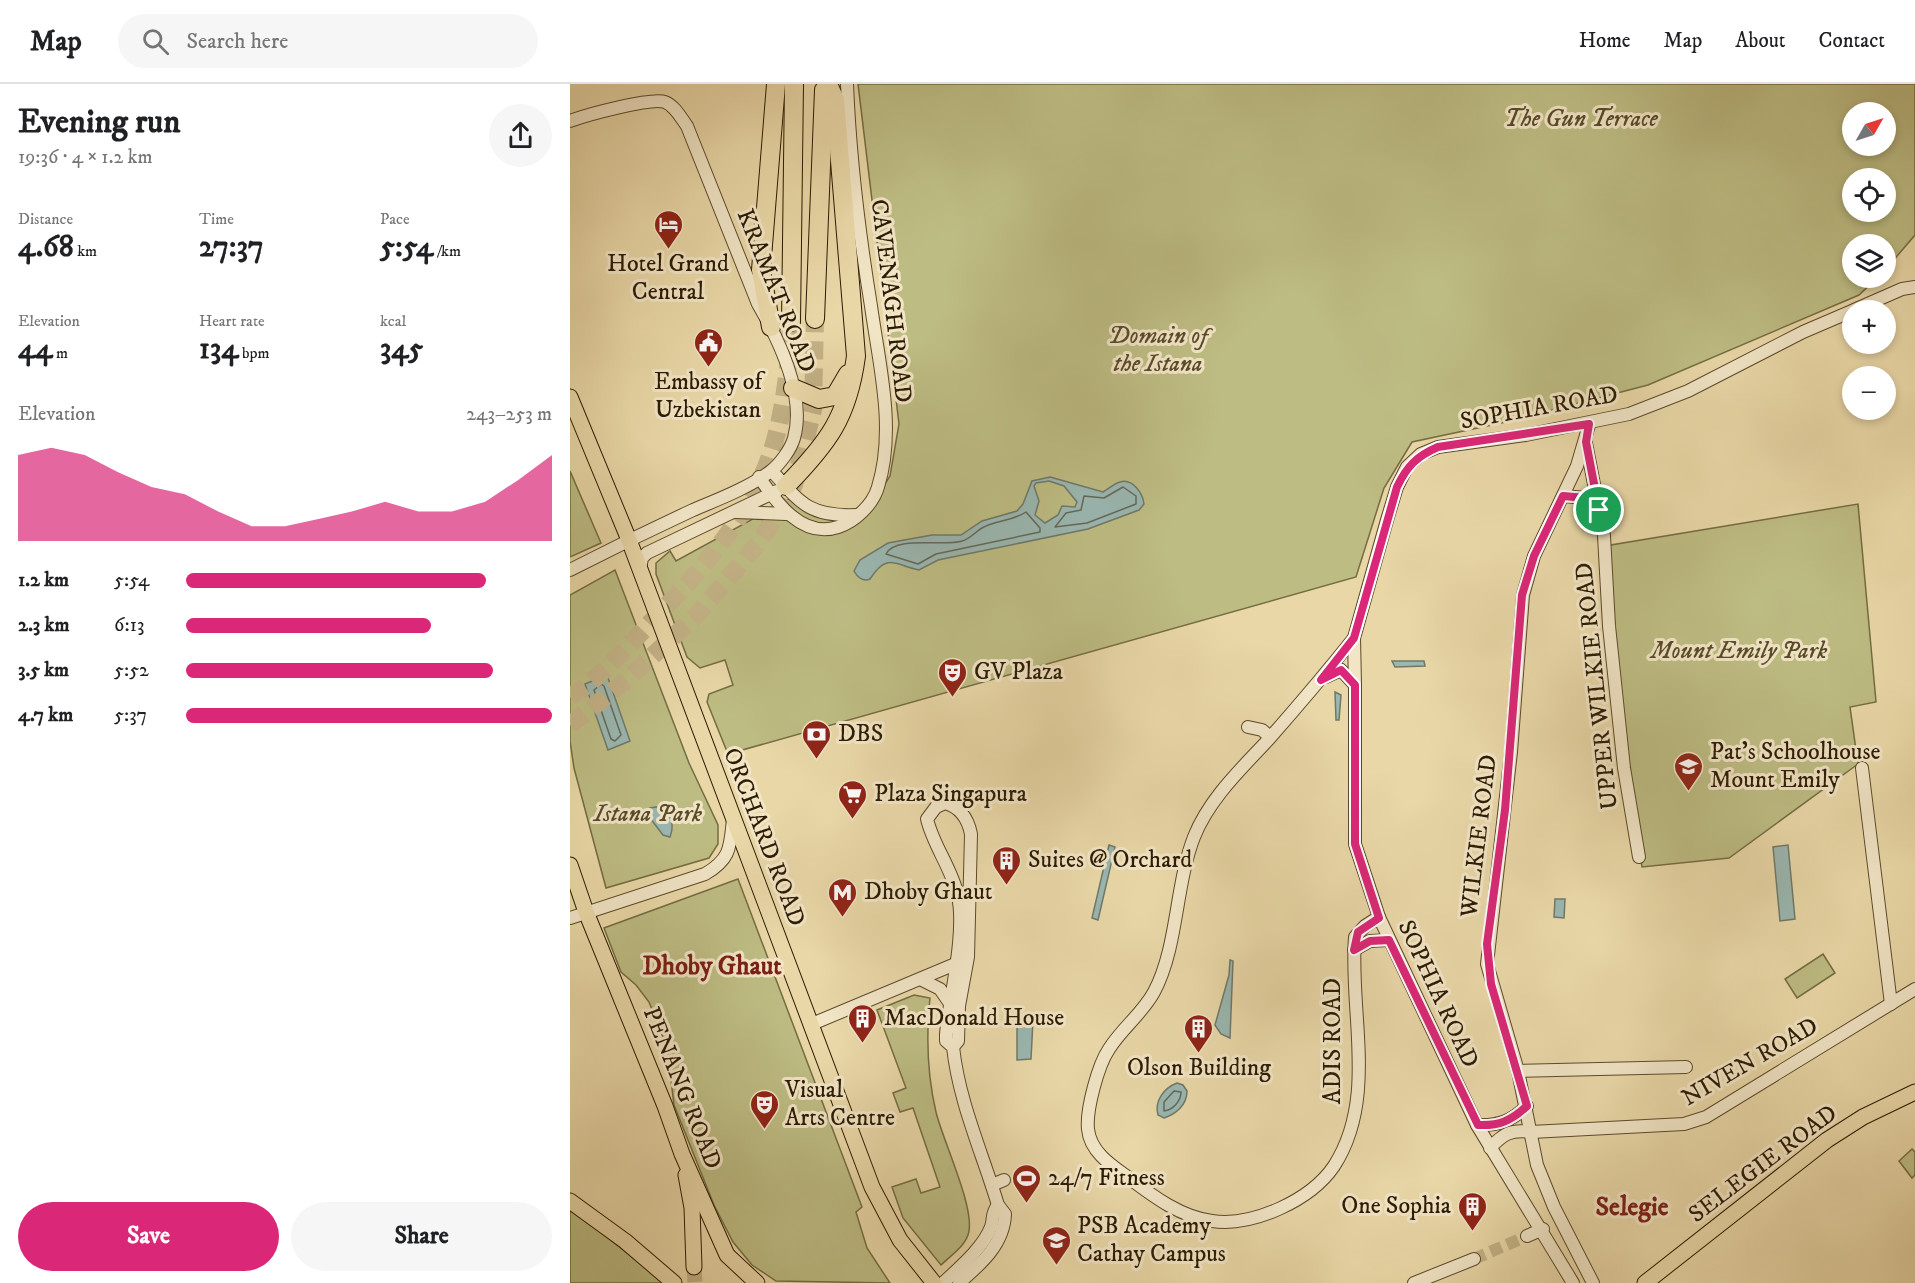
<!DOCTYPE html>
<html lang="en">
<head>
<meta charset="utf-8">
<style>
	:root { --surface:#fff; --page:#f6f6f6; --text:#202124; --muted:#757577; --line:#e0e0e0; --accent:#db2777 }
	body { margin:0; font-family:"IM FELL DW Pica",serif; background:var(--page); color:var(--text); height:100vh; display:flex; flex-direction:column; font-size:22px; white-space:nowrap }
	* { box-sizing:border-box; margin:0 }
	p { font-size:20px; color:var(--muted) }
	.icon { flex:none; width:33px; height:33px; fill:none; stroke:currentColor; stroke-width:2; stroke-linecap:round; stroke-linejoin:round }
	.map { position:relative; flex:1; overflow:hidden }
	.details { display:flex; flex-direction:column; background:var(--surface); width:570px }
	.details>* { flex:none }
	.needle { width:39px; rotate:51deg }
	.fabs { position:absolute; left:1272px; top:18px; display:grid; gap:12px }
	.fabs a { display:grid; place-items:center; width:54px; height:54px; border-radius:50%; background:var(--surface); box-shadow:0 3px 9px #0003; font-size:30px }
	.pin { position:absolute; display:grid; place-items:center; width:51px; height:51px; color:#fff; margin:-26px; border:3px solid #fff; border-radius:50%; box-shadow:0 2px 6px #0007 }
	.round { display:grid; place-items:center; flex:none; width:63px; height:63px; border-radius:32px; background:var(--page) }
	.headline { display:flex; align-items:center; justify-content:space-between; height:102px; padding:0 18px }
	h1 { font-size:33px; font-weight:700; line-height:45px }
	.metrics { display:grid; grid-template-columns:repeat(3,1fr); gap:9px; height:102px; padding:6px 18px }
	.metrics div { display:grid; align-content:center }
	.metrics b { font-size:30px; font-weight:700 }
	.metrics small { font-size:16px; font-weight:400 }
	.metrics p { font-size:16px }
	.chart { height:168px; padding:12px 18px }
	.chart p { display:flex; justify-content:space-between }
	.chart svg { width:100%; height:108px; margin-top:6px; fill:var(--accent); opacity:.7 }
	.cta { display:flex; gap:12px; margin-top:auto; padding:12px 18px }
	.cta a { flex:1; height:69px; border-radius:36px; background:var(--accent); color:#fff; font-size:24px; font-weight:700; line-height:69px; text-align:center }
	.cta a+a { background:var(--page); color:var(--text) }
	ul { padding:0 18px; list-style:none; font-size:20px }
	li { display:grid; grid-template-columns:96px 72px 1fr; align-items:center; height:45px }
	li i { height:15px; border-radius:8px; background:var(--accent) }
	header { display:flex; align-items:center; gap:36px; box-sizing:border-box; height:84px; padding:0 30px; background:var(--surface); border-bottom:2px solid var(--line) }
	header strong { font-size:28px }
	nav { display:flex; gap:33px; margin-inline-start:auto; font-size:21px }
	.search { width:420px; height:54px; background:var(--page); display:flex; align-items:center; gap:15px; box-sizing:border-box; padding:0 21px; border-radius:33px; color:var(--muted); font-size:22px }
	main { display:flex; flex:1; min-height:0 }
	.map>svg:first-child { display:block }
	.green { fill:#bdbc83; stroke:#746c42; stroke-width:1.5; fill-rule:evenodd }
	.water { fill:#9ab7b1; stroke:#6e796b; stroke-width:1.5; fill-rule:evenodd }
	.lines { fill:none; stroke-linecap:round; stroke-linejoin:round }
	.shore { stroke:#63695a; stroke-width:1.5 }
	.minor-tunnel { stroke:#c3b186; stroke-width:12; stroke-dasharray:12 6; stroke-linecap:butt }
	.major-tunnel { stroke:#c3b186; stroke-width:15; stroke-dasharray:15 8; stroke-linecap:butt }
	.highway-tunnel { stroke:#c3b186; stroke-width:18; stroke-dasharray:18 9; stroke-linecap:butt }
	.minor-casing { stroke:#5b4a2b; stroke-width:14 }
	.major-casing { stroke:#2c1b02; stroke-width:17 }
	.highway-casing { stroke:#2c1b02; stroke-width:20 }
	.minor { stroke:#f1e5c6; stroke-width:12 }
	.major { stroke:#e9d7a7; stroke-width:15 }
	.highway { stroke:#e9d7a7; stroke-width:18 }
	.route-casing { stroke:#fff; stroke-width:12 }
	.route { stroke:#db2777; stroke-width:8 }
	.labels { text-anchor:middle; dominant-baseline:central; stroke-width:6; stroke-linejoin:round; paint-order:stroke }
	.park-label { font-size:24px; font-style:italic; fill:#584b29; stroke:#f1e5c6 }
	.poi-label { font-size:24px; fill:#2c1b02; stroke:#f1e5c6; text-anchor:start }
	.street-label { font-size:24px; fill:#2c1b02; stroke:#f1e5c6 }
	.neighbourhood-label { font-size:26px; font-weight:bold; fill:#7a1f14; stroke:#f1e5c6 }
</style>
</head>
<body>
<header>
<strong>Map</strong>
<div class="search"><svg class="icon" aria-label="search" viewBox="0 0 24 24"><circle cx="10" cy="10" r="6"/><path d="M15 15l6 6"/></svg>Search here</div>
<nav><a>Home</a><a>Map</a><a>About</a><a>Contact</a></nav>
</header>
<main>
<section class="details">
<div class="headline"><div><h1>Evening run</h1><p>19:36 · 4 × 1.2 km</p></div><a class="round"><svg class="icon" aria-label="share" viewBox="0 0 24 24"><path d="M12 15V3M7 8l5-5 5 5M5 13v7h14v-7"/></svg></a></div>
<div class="metrics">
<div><p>Distance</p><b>4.68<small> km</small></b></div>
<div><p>Time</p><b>27:37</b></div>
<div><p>Pace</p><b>5:54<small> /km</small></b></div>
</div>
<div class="metrics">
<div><p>Elevation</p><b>44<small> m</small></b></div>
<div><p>Heart rate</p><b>134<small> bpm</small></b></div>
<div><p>kcal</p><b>345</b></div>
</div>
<div class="chart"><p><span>Elevation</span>243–253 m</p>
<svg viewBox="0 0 160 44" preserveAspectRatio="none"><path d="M0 44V9L10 6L20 9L30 16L40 22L50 25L60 32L70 38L80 38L90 35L100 32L110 28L120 32L130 32L140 28L150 19L160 9V44z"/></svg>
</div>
<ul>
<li><b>1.2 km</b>5:54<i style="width:82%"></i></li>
<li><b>2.3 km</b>6:13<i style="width:67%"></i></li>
<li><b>3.5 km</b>5:52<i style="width:84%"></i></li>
<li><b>4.7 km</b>5:37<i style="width:100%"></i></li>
</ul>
<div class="cta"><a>Save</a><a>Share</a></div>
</section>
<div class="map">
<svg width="1345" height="1199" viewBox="0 0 1345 1199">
	<rect width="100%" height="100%" fill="#e9d7a7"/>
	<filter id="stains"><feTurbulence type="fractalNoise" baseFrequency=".00333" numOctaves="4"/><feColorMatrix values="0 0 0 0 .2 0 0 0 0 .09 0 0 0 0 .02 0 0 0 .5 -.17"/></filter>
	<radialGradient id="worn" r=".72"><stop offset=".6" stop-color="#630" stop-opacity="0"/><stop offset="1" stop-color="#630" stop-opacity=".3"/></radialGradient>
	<g class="green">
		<path d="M 288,0 L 1345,0 L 1345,151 L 1316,185 L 1316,160 L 1282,160 L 1282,194 L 1307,194 L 1289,211 L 1078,301 L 936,338 L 842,358 L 814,404 L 786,493 L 158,670 L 137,618 L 139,610 L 163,601 L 155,576 L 130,584 L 117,573 L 86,490 L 86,479 L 100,467 L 106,477 L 225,412 L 251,432 L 301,422 L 320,392 L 329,340 ZM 1282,28 L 1316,28 L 1316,62 L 1282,62 ZM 1282,94 L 1316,94 L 1316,128 L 1282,128 Z"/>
		<polygon points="0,387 31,459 0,473"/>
		<polygon points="1288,420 1306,618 1280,623 1288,680 1159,774 1072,783 1058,698 1035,462"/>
		<polygon points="45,486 119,679 148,741 148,760 139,774 36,804 4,684 0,657 0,511"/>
		<polygon points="168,795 292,1123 286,1128 297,1164 320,1199 206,1197 182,1181 163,1158 144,1121 104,1021 97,963 79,918 66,901 51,888 34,844"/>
		<polygon points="1253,870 1265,889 1227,914 1215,895"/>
		<path d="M 344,911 L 360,914 C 356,953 357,990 366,1028 C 372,1055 407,1127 398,1151 C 394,1163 379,1173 371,1181 L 333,1134 L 322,1103 L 346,1095 L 351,1109 L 370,1103 L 343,1024 L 330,1028 L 323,1009 L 336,1004 L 307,926 Z"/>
		<polygon points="1342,1065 1345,1068 1345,1091 1342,1094 1329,1077"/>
		<polygon points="0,1124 95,1199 0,1199"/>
	</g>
	<g class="water">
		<path d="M 480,393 L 533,408 C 538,405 545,399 550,398 C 563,394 573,410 574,420 L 569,426 L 518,445 L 368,476 L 349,486 C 325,481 317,468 300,495 C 293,498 287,493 284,487 L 290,476 L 318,459 L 362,451 L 391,451 L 412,437 L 447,427 L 453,420 L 462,397 ZM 479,397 L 494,402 L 507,418 L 505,423 L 492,422 L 488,431 L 475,439 L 465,431 L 469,417 L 464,402 L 466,399 Z"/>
		<polygon points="822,577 854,577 855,582 825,583"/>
		<polygon points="37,591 60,657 38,666 15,600"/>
		<polygon points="765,608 771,611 769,636 766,636"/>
		<path d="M 86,723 L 97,726 C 102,736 104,742 100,753 L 93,751 L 80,734 L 80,724 Z"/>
		<polygon points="539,761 545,763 528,836 522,834"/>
		<polygon points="1218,761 1225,835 1210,837 1203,763"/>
		<polygon points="985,815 995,815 994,834 984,833"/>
		<polygon points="660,876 663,877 660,954 651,950 645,941 659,891"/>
		<polygon points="447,936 463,936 461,975 447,976"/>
		<path d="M 607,999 L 613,1001 L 617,1007 C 617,1021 606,1030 594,1034 L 588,1031 C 584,1017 594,1004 607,999 Z"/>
	</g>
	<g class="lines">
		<g class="shore">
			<polygon points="553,403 566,412 566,420 517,439 485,443 496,429 511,426 514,412 534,414"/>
			<path d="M 456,428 L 470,444 L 470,448 L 366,470 L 348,480 L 316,470 C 325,451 376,463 392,457 C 400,455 405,448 412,444 C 426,436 443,437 456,428 Z"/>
			<polygon points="31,600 34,602 51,651 45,657 41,655 24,606"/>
			<path d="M 604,1007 L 611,1008 C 611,1017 603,1026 594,1027 L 594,1018 Z"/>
		</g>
		<polyline class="minor-tunnel" points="904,1175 957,1152"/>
		<polyline class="major-tunnel" points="124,1183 125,1199"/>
		<g class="highway-tunnel">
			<path d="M 0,613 C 31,593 55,566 80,539 C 123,495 167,447 193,390 C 213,345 219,287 221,238"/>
			<polyline points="0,641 54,598 126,532 191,456 224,401 243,326 245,235"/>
		</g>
		<defs>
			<g id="minor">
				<path d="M 0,37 C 16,31 82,13 95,18 C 105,22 111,34 117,42 L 188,220 C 209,256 236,311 224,354 C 221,365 210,380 201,387 C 178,404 149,415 123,426 C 82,445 41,465 0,486"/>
				<polyline points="1284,226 1332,205 1345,203"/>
				<polyline points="1019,341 1007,382 964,472 953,511 941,668 917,880 948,987 967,1081 984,1123 1023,1199"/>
				<polyline points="1016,359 1034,452 1039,542 1054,684 1069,773"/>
				<path d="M 202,387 C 231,420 240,433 287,431"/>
				<path d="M 189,393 C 206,418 232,455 268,443 C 284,438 303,421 308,403 C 326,345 309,280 301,222 C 289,148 280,75 277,0"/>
				<polyline points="993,412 1016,414 1029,426"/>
				<polyline points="166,428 216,430"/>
				<polyline points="70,485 72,474 77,469 207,407"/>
				<path d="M 784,554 C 756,589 728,622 698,656 C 671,685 639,715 624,753 C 605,802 608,863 584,908 C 572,930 552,944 539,965 C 528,981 516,1026 518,1045 C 520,1068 542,1082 559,1094 C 584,1113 611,1133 642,1137 C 683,1143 741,1116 764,1082 C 808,1014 779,928 785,853 L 795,842 L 809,833"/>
				<polyline points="756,593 771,586 785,601 785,760 809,833 907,1041 1003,1199"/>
				<polyline points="785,601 784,554 817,436 827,403 837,383 851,370 868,363 956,351 1059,330 1118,307 1233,248 1282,227"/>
				<polyline points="678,643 692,646 700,653"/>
				<polyline points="1292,684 1321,920"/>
				<path d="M 0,834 L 135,790 C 161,775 160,763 163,735"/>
				<polyline points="784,866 800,857 819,856"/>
				<polyline points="352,896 370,905 379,918"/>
				<polyline points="242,940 390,878"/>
				<path d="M 383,963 L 376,957 L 376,950 C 380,911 396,849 388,812 C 382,785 363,761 357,735 L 366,723 L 375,719 C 390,723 398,735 401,750 L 398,873 L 389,922 L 388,957 L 383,963 C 389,1018 412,1068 428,1121 L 435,1130 C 434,1160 411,1180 389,1199"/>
				<polyline points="948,987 1116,983"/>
				<path d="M 907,1041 C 929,1042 941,1037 957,1022"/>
				<path d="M 920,1064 C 933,1050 941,1045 961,1048 L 1114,1040 L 1136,1033 L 1345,905"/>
				<polyline points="422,1101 434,1096"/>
				<polyline points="957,1152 973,1145"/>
				<path d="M 373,1199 C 389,1184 413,1164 421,1143 C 424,1134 421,1129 428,1121"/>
				<polyline points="844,1199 904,1175"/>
			</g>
			<g id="major">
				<polyline points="0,313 59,456 302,1103 330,1156 364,1199"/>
				<polyline points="0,781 16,828 95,1022 112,1070 157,1171 187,1199"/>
				<polyline points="116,1091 122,1124 124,1183"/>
				<polyline points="0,1117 55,1157 104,1199"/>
				<polyline points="1075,1199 1257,1056 1293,1033 1345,1008"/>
			</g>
			<g id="highway">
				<polyline points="245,235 254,6"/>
				<polyline points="221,238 224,0"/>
				<polyline points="201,243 191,186 206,0"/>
				<polyline points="223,304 249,315 265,312 278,290"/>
				<path d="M 216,402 C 258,359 278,333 286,272 L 265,16 L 258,0"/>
			</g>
		</defs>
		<use href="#minor" class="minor-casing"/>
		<use href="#major" class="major-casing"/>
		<use href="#highway" class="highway-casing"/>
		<use href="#minor" class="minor"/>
		<use href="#major" class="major"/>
		<use href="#highway" class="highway"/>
	</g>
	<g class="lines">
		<defs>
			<path id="route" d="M 1019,340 L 1016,358 L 1029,426 L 1016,414 L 993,412 L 964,472 L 952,511 L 935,726 L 917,860 L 921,900 L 957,1022 C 941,1037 929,1042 908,1041 L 819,856 L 800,857 L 784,866 L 788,848 L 809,834 L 785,760 L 785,601 L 771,586 L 751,596 L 784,554 L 827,403 C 837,382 847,372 868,363 Z"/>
		</defs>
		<use href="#route" class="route-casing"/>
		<use href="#route" class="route"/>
	</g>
	<defs>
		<symbol id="hotel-pin" viewBox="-11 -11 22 30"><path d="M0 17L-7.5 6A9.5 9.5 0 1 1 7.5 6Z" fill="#8f2418" stroke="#f1e5c6"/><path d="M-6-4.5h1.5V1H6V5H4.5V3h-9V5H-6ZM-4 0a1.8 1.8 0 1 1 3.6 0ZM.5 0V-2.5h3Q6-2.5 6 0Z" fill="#fff"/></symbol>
		<symbol id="civic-pin" viewBox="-11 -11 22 30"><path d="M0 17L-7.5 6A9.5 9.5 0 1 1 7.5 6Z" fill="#8f2418" stroke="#f1e5c6"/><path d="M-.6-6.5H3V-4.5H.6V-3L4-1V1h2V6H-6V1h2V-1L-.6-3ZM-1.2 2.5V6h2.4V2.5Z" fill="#fff"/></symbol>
		<symbol id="theatre-pin" viewBox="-11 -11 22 30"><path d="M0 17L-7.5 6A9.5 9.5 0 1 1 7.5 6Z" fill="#8f2418" stroke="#f1e5c6"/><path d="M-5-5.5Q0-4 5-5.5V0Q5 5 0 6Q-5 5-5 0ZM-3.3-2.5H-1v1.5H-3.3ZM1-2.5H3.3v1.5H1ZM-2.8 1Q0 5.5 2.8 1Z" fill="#fff"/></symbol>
		<symbol id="bank-pin" viewBox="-11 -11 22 30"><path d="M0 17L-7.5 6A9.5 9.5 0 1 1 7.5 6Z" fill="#8f2418" stroke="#f1e5c6"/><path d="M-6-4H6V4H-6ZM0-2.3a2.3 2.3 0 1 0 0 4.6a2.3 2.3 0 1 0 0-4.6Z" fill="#fff"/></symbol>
		<symbol id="school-pin" viewBox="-11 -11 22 30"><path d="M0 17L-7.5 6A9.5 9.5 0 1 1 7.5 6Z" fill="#8f2418" stroke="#f1e5c6"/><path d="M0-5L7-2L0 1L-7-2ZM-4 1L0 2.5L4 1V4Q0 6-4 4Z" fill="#fff"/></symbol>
		<symbol id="supermarket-pin" viewBox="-11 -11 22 30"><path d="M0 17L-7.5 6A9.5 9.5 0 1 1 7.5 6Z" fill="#8f2418" stroke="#f1e5c6"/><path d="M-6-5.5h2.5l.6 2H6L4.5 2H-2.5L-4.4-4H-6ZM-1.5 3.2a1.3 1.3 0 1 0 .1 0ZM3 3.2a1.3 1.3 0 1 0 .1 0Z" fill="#fff"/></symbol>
		<symbol id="building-pin" viewBox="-11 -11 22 30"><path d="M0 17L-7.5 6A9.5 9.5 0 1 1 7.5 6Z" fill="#8f2418" stroke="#f1e5c6"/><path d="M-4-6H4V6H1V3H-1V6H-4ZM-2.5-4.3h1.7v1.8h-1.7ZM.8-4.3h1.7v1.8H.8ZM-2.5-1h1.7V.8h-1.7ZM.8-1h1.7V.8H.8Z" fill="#fff"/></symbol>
		<symbol id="metro-pin" viewBox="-11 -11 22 30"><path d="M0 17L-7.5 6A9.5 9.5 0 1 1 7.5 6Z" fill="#8f2418" stroke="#f1e5c6"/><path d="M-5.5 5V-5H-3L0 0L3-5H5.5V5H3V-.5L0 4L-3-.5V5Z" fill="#fff"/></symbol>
		<symbol id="stadium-pin" viewBox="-11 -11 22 30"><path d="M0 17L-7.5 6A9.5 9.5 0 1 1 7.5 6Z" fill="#8f2418" stroke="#f1e5c6"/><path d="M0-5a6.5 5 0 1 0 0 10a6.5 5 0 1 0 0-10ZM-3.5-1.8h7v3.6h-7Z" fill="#fff"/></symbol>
	</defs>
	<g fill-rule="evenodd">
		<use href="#hotel-pin" x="82" y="124" width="33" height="45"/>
		<use href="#civic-pin" x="122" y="242" width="33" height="45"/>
		<use href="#theatre-pin" x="366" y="572" width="33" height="45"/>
		<use href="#bank-pin" x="230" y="634" width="33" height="45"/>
		<use href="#school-pin" x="1102" y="666" width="33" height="45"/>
		<use href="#supermarket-pin" x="266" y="694" width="33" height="45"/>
		<use href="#building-pin" x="420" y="760" width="33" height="45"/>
		<use href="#metro-pin" x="256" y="792" width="33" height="45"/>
		<use href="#building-pin" x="276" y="918" width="33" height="45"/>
		<use href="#building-pin" x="612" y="928" width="33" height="45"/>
		<use href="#theatre-pin" x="178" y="1004" width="33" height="45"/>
		<use href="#stadium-pin" x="440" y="1078" width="33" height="45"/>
		<use href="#building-pin" x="886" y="1106" width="33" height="45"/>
		<use href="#school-pin" x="470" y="1140" width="33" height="45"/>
	</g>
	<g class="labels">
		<g class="park-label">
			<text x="1011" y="35">The Gun Terrace</text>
			<text x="588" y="252">Domain of<tspan x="588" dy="28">the Istana</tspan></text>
			<text x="1169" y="567">Mount Emily Park</text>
			<text x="78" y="730">Istana Park</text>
		</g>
		<g class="poi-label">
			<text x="98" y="180" text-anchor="middle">Hotel Grand<tspan x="98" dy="28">Central</tspan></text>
			<text x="138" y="298" text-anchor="middle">Embassy of<tspan x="138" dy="28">Uzbekistan</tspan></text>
			<text x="404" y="588">GV Plaza</text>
			<text x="268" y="650">DBS</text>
			<text x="1140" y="668">Pat's Schoolhouse<tspan x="1140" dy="28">Mount Emily</tspan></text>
			<text x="304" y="710">Plaza Singapura</text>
			<text x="458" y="776">Suites @ Orchard</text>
			<text x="294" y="808">Dhoby Ghaut</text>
			<text x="314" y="934">MacDonald House</text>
			<text x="629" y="984" text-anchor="middle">Olson Building</text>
			<text x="215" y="1006">Visual<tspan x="215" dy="28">Arts Centre</tspan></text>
			<text x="478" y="1094">24/7 Fitness</text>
			<text x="881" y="1122" text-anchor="end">One Sophia</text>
			<text x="507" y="1142">PSB Academy<tspan x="507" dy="28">Cathay Campus</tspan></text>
		</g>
		<g class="street-label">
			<text transform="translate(206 207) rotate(68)">KRAMAT ROAD</text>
			<text transform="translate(321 217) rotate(83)">CAVENAGH ROAD</text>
			<text transform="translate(969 324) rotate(-10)">SOPHIA ROAD</text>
			<text transform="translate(1027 602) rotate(-96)">UPPER WILKIE ROAD</text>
			<text transform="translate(909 752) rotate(-83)">WILKIE ROAD</text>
			<text transform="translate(194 753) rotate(69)">ORCHARD ROAD</text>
			<text transform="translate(868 910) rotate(65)">SOPHIA ROAD</text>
			<text transform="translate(763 957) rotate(-90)">ADIS ROAD</text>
			<text transform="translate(1180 978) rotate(-30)">NIVEN ROAD</text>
			<text transform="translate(112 1004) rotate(68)">PENANG ROAD</text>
			<text transform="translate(1193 1080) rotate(-37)">SELEGIE ROAD</text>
		</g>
		<g class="neighbourhood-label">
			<text x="142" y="882">Dhoby Ghaut</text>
			<text x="1062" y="1123">Selegie</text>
		</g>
	</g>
	<rect width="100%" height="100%" filter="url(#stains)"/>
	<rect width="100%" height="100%" fill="url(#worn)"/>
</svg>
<div class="fabs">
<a><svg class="needle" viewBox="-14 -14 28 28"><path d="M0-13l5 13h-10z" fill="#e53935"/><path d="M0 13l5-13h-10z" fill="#757577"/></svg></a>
<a><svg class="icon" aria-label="locate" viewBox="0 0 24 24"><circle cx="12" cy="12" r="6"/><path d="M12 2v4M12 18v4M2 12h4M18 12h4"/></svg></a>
<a><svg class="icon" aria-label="layers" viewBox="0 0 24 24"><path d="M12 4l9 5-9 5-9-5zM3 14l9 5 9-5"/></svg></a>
<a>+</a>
<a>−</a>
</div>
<div class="pin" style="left:1029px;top:426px;background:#1e9e55"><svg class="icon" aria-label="arrive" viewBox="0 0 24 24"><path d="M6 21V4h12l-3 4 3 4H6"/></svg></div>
</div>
</main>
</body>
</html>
